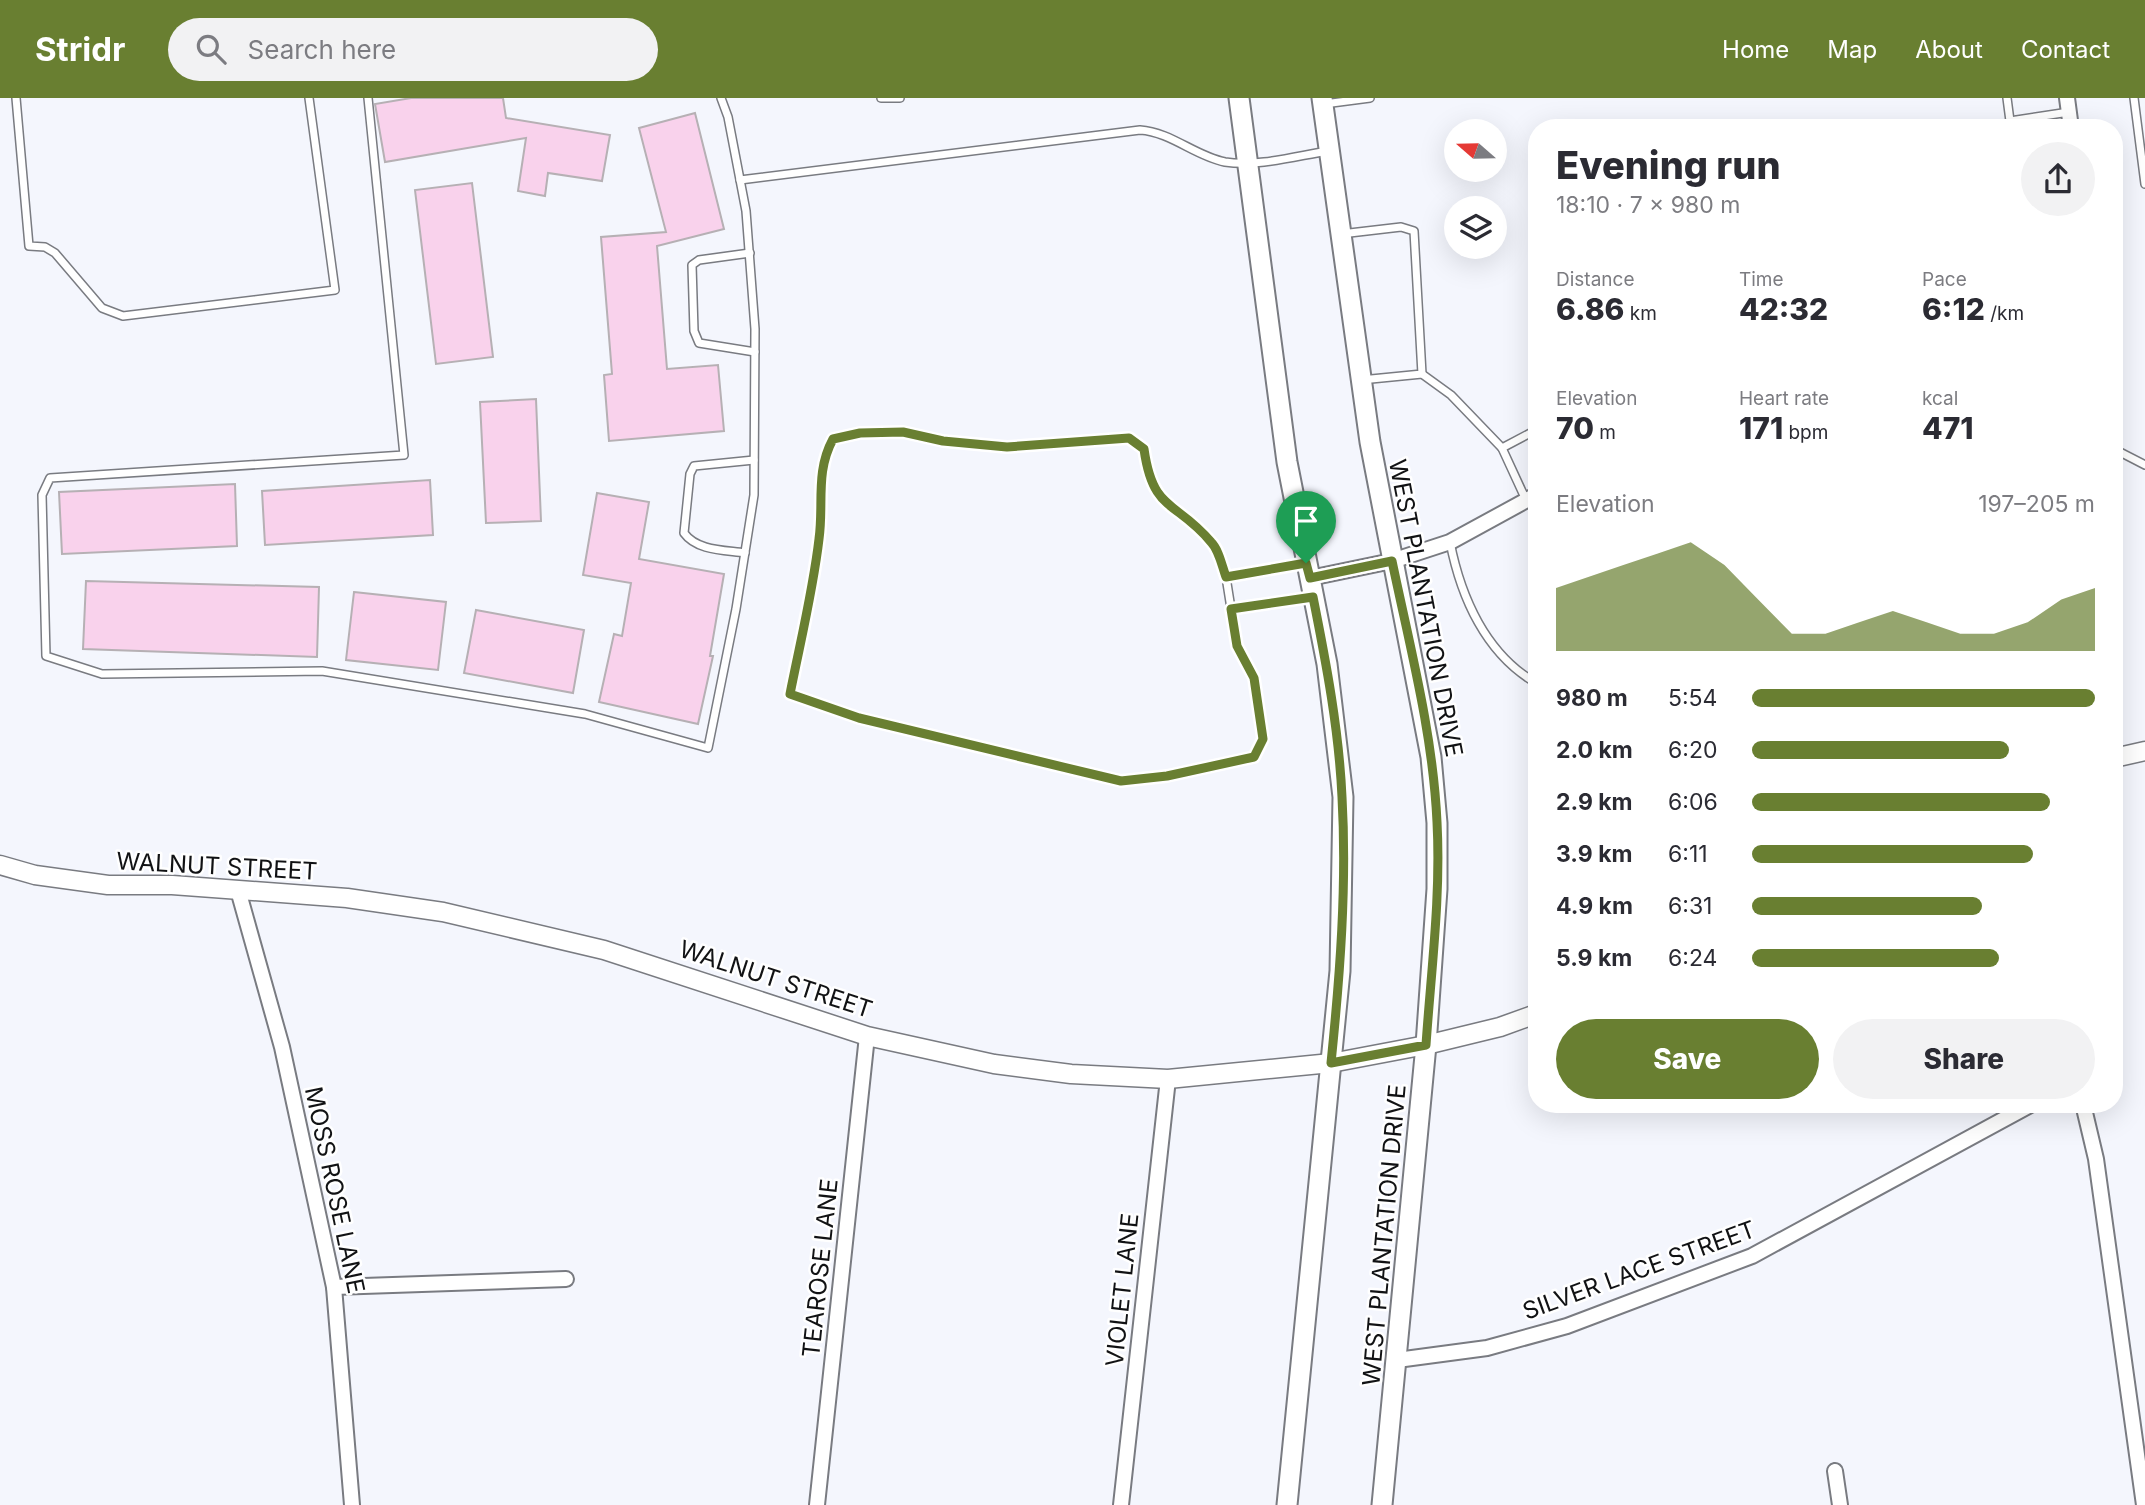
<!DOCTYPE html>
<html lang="en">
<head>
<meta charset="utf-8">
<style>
	:root { --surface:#fff; --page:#f2f2f3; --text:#2b2b33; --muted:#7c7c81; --accent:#697f31 }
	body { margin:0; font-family:Inter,sans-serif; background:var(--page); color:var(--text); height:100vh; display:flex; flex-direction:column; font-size:26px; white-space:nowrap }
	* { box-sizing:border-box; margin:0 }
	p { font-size:23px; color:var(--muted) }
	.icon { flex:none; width:38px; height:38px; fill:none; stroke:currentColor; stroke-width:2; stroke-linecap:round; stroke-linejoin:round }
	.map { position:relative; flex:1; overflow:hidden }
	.drawer { position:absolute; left:1528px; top:21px; width:595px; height:994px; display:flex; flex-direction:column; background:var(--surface); border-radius:28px; box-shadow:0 7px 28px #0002 }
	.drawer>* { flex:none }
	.needle { width:46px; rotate:290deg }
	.tools { position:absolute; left:1444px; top:21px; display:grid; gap:14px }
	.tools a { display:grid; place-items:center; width:63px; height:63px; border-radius:50%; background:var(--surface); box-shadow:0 7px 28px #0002; font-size:35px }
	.pin { position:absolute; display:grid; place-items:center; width:60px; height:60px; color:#fff; margin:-72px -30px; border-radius:50% 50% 50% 0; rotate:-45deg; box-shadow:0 0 7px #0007 }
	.pin .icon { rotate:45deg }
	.round { display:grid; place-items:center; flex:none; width:74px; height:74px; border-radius:37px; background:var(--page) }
	.summary { display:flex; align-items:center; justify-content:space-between; height:119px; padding:0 28px }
	h1 { font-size:38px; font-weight:800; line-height:52px }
	.metrics { display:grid; grid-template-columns:repeat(3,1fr); gap:10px; height:119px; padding:7px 28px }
	.metrics div { display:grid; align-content:center }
	.metrics b { font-size:30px; font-weight:800 }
	.metrics small { font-size:19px; font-weight:400 }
	.metrics p { font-size:19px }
	.chart { height:196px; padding:14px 28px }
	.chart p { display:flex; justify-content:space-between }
	.chart svg { width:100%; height:126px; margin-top:7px; fill:var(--accent); opacity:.7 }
	.cta { display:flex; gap:14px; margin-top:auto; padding:14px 28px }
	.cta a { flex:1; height:80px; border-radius:42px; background:var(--accent); color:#fff; font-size:28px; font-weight:800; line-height:80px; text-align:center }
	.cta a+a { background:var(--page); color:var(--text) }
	ul { padding:0 28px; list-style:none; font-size:23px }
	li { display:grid; grid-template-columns:112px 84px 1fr; align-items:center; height:52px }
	li i { height:18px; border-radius:9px; background:var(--accent) }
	header { display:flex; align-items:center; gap:42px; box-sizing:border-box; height:98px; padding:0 35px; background:var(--accent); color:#fff }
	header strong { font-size:33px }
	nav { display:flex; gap:38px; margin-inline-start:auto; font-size:24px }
	.search { width:490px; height:63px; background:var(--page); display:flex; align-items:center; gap:18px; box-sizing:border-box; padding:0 24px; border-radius:38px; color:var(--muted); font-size:26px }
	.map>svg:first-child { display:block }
	.building { fill:#f9d2ec; stroke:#b6b0b4; stroke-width:2 }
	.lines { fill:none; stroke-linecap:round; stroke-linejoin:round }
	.service-casing { stroke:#797b81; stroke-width:10 }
	.minor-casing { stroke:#797b81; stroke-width:18 }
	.tertiary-casing { stroke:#797b81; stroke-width:21 }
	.secondary-casing { stroke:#797b81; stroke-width:23 }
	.service { stroke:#fff; stroke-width:7 }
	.minor { stroke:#fff; stroke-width:14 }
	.tertiary { stroke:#fff; stroke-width:18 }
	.secondary { stroke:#fff; stroke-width:19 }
	.route-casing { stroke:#fff; stroke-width:14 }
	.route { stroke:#697f31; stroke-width:9 }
	.labels { text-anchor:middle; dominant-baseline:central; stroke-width:5; stroke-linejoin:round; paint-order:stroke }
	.street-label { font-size:24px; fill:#111214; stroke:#fff }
</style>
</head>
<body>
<header>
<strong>Stridr</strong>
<div class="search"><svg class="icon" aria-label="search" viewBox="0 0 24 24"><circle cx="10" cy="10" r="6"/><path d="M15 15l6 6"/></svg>Search here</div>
<nav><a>Home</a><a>Map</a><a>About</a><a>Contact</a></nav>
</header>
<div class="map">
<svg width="2145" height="1407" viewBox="0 0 2145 1407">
	<rect width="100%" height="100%" fill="#f4f6fd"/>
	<g class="building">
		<polygon points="411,0 503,0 506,20 610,37 602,83 548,75 545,98 518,93 526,40 385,64 375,6"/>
		<polygon points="695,15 724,131 657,148 667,271 718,267 724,333 609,343 604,277 612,276 601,139 666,134 639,30"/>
		<polygon points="472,85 493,259 436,266 415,92"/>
		<polygon points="536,301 541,423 486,425 480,304"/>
		<polygon points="430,382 433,437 265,447 262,393"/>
		<polygon points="235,386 237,448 62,456 59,394"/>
		<polygon points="597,395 649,404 639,461 724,476 710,558 713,558 698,626 599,604 614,536 622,538 631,485 583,477"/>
		<polygon points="86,483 319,489 317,559 83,551"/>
		<polygon points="354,494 446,504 438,572 346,562"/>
		<polygon points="476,512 584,532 573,595 464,575"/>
	</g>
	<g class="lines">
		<defs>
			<g id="service">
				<polyline points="16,0 29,148 45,149 55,155 102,210 123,218 335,192 309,0"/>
				<polyline points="368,0 404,357 50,380 42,397 46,558 102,576 322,573 585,616 708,650 736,511 754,397 755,231 746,113 728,19 721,0"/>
				<polyline points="881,0 900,0"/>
				<polyline points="2007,0 2010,23 2069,14"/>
				<polyline points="2134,0 2145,86"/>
				<polyline points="1324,6 1370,0"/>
				<path d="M 740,82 L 1140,32 C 1171,34 1195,58 1225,64 C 1258,69 1296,58 1328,53"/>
				<polyline points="1341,136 1401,129 1414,133 1422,276 1361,282"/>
				<polyline points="750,155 699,162 692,167 694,233 699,245 755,254"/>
				<polyline points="1422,276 1451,297 1502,350"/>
				<polyline points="2114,351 2145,367"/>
				<polyline points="1526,402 1502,350 1536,332"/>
				<path d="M 1450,444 C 1461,500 1486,556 1536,585"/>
				<path d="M 745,455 C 725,452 697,453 684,435 L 690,376 L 694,368 L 754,362"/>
				<path d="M 1226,479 L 1237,548 L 1254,580 L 1263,641 L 1254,659 L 1167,678 L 1121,683 L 859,620 L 790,596 L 820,439 L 821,373 L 833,341 L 860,335 L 903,334 L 943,343 L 1007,349 L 1129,340 L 1144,351 C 1153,416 1176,402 1211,444 C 1219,452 1222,468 1226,479 L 1305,465"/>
				<polyline points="1231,511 1313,499"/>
			</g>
			<g id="minor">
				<polyline points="2067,0 2071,30"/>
				<polyline points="1310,480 1392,463 1450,444 1536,397"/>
				<polyline points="238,792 282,949 334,1189 352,1407"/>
				<polyline points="2083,1006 2096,1061 2144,1407"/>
				<polyline points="334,1189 566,1181"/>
				<polyline points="1397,1262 1487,1250 1567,1228 1752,1158 2032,1006"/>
				<polyline points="1835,1373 1840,1407"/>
				<polyline points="817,1407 867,938"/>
				<polyline points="1121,1407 1168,981"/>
			</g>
			<g id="tertiary">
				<polyline points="2114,660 2145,653"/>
				<polyline points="0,767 35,777 108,787 172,787 347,800 443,814 604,852 867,938 994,966 1071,976 1168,981 1331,965 1426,947 1500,929 1536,916"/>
			</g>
			<g id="secondary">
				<polyline points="1239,0 1287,364 1327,566 1343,699 1340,873 1287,1407"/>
				<polyline points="1322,0 1370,344 1431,659 1437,725 1437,791 1426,947 1382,1407"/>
			</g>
		</defs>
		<use href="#service" class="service-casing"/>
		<use href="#minor" class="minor-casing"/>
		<use href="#tertiary" class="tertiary-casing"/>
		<use href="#secondary" class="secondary-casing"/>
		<use href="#service" class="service"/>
		<use href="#minor" class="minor"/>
		<use href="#tertiary" class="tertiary"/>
		<use href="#secondary" class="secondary"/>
	</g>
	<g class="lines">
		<defs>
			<path id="route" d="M 903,334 L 943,343 L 1007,349 L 1129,340 L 1144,351 C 1153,415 1176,402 1211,444 C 1219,452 1222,468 1226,479 L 1306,465 L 1310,480 L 1392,463 C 1410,549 1433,636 1437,724 C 1441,799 1431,873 1426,947 L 1331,965 C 1340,877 1347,787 1342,699 C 1339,632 1326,564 1313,499 L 1231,511 L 1237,548 L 1254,580 L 1263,641 L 1254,659 L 1167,678 L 1121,683 L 859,620 L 790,596 C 800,545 813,493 819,441 C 824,406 815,374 833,341 L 860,335 Z"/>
		</defs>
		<use href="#route" class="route-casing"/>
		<use href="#route" class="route"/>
	</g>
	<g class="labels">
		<g class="street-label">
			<text transform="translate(1426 510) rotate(79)">WEST PLANTATION DRIVE</text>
			<text transform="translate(217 768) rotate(3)">WALNUT STREET</text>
			<text transform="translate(776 881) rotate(18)">WALNUT STREET</text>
			<text transform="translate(335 1092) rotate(78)">MOSS ROSE LANE</text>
			<text transform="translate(1384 1137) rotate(-85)">WEST PLANTATION DRIVE</text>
			<text transform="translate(820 1170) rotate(-84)">TEAROSE LANE</text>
			<text transform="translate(1639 1172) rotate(-20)">SILVER LACE STREET</text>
			<text transform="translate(1122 1192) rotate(-84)">VIOLET LANE</text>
		</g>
	</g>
</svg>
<div class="tools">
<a><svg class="needle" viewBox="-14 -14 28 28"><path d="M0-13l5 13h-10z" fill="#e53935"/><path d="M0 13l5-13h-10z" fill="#7c7c81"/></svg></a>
<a><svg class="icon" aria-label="layers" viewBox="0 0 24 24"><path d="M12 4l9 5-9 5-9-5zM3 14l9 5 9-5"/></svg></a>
</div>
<div class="pin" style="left:1306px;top:465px;background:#1e9e55"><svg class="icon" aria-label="arrive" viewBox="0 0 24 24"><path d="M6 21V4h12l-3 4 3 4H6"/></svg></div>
<section class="drawer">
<div class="summary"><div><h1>Evening run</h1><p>18:10 · 7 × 980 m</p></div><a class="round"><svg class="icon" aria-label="share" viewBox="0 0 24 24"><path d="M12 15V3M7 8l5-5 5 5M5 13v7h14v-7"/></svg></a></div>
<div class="metrics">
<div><p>Distance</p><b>6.86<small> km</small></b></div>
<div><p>Time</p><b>42:32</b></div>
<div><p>Pace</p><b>6:12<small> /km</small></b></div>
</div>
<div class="metrics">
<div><p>Elevation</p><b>70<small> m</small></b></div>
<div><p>Heart rate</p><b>171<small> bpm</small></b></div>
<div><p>kcal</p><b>471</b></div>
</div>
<div class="chart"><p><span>Elevation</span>197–205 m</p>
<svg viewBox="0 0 160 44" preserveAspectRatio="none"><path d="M0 44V22L10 18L20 14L30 10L40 6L50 14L60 26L70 38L80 38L90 34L100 30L110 34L120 38L130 38L140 34L150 26L160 22V44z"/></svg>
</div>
<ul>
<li><b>980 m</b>5:54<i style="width:100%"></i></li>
<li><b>2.0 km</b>6:20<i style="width:75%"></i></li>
<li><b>2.9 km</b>6:06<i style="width:87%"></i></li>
<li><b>3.9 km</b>6:11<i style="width:82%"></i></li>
<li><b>4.9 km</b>6:31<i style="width:67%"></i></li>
<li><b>5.9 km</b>6:24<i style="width:72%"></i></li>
</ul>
<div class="cta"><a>Save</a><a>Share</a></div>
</section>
</div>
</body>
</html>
